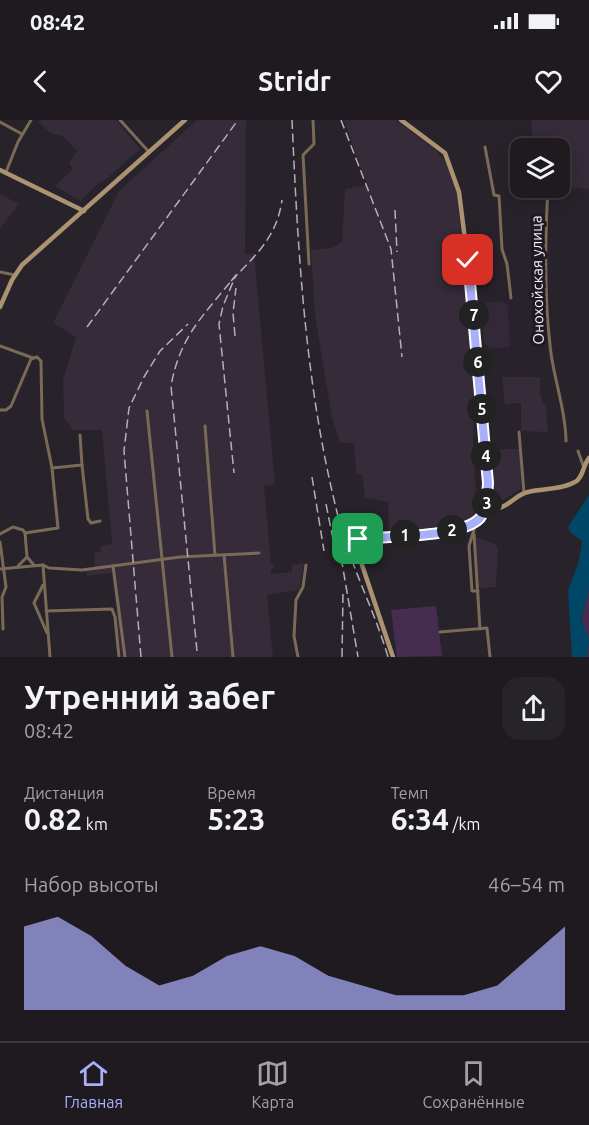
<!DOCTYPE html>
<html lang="ru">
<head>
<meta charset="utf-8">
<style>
	:root { --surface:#1e1a20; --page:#262329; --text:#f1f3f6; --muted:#a1a1a5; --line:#3c383e; --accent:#aaaffb }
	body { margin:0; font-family:Ubuntu,sans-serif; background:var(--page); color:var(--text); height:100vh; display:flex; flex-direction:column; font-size:22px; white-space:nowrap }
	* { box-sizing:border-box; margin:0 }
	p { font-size:20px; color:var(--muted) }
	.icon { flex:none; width:33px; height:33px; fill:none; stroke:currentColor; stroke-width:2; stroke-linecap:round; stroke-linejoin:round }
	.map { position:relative; height:537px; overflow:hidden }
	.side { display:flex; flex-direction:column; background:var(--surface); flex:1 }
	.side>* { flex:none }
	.controls { position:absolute; left:510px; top:18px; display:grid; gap:12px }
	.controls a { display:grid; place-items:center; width:60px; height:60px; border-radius:12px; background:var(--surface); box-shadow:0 3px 15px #0003,0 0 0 2px var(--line); font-size:30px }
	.pin { position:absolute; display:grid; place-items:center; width:51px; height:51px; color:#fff; margin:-26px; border-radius:12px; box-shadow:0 3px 9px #0006 }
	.km { position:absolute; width:30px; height:30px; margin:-15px; border-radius:50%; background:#222; color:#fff; font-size:16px; line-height:30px; text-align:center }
	.round { display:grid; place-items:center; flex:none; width:63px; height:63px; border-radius:18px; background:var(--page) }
	.overview { display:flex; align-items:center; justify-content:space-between; height:102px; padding:0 24px }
	h1 { font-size:33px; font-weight:700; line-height:45px }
	.metrics { display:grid; grid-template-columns:repeat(3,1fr); gap:9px; height:102px; padding:6px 24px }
	.metrics div { display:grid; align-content:center }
	.metrics b { font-size:30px; font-weight:700 }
	.metrics small { font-size:16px; font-weight:400 }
	.metrics p { font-size:16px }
	.chart { height:168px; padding:12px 24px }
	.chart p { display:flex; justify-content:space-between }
	.chart svg { width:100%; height:108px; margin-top:6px; fill:var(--accent); opacity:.7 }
	.status { display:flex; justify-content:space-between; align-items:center; height:42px; padding:0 30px; background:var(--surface); direction:ltr }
	.status svg { height:16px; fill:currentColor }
	header { display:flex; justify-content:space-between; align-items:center; height:78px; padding:0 24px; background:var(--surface); font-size:27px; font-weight:700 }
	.dock { display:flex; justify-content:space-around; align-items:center; height:84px; border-top:2px solid var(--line); background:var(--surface); font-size:16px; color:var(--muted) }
	.dock a { display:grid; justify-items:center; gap:3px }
	.dock .on { color:var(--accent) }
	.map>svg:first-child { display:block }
	.built { fill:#352b39 }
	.medical { fill:#322837 }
	.green { fill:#472c51 }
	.water { fill:#004767 }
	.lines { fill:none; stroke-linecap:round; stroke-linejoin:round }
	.street { stroke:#7a6b56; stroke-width:3 }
	.secondary { stroke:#ab9371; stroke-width:4.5 }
	.rail { stroke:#b4b0b7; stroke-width:1.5; stroke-dasharray:9 4.5; stroke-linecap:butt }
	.route-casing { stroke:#fff; stroke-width:12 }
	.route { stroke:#aaaffb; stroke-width:8 }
	.labels { text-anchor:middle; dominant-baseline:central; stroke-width:6; stroke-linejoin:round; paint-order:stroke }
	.street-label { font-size:15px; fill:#f5f1f7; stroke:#1f1921 }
</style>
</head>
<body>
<div class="status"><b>08:42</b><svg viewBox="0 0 49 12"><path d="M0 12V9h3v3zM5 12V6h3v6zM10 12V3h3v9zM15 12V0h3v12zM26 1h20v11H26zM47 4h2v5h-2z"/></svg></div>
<header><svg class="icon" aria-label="back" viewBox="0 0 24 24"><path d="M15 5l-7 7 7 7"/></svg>Stridr<svg class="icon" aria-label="heart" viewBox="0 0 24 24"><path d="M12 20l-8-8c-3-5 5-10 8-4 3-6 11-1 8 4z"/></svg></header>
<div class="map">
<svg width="589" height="537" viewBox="0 0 589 537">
	<rect width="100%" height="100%" fill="#28222b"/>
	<g class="built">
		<polygon points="40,0 116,0 140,29 105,60 96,65 81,81 55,66 73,49 69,43 77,31 63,16 52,14 38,2"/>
		<polygon points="197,0 246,0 245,134 254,133 275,364 264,366 271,444 276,446 271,450 271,454 292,452 292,445 304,443 299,470 267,475 273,537 121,537 112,453 87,456 87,450 95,450 94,433 101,432 101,426 112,424 102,310 73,310 64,298 63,259 76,217 53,203 119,71"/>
		<polygon points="344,0 395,0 437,31 444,40 457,69 471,236 473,236 476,247 473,327 477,390 473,396 451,406 389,412 388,382 365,378 362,354 356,354 354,323 340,323 332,298 315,195 311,130 332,128 342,122 345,69 367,65"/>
		<polygon points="531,0 589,0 589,69 560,66 560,28 533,28"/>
		<polygon points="0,74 19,84 0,109"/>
		<polygon points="502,257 540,257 540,273 543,284 546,285 548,312 521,311 521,283 505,284"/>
		<polygon points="489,329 520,329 521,369 500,382 493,382"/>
		<polygon points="476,417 495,424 498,429 496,467 479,468"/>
	</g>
	<polygon class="medical" points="503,181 508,187 510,227 490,229 484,222 481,183"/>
	<g class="green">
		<polygon points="589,458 589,537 585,537 581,504"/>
		<polygon points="436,486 442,536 397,537 391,490"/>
	</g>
	<polygon class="water" points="589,375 589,469 581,499 589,520 587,537 572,537 568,470 579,441 582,421 571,413 568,407"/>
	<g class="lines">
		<g class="street">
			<polyline points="120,0 149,32"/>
			<polyline points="0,2 22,14"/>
			<polyline points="485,27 494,75 499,76 502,129 507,144 511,178"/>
			<polyline points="6,52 18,22 31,0"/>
			<path d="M 548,68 C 545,120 544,173 550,225 C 553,258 566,289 566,321"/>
			<polyline points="309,144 303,35 314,24 313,0"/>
			<polyline points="0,152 15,155"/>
			<polyline points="0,226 33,238"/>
			<polyline points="0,290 6,290 11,286 31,239 37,237 41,241 42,299 52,348 82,345 80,315"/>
			<polyline points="147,291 172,537"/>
			<polyline points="205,306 215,435"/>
			<polyline points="519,312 524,373"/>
			<polyline points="578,331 583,345"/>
			<polyline points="82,345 88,399 91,403 100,401"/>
			<polyline points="477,400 469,426 472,471 478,471"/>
			<polyline points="25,413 27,437 34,445"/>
			<polyline points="0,414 13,407 23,410 25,413 58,408 52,348"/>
			<polyline points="474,414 480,509"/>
			<polyline points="0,422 6,467 2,477 3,509"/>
			<polyline points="224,435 233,537"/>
			<polyline points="43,445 50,537"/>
			<polyline points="18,446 27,437"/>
			<polyline points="113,446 125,537"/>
			<polyline points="0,449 43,445 49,448 82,450 180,437 259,433"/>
			<polyline points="43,465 34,483 47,513"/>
			<polyline points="46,491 112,489 115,497 119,537"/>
			<polyline points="440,512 487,508 490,537"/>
			<polyline points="298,537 294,516 296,480 303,467 306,445"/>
		</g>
		<g class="secondary">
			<polyline points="0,50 84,91"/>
			<polyline points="0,187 12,160 22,145 185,0"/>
			<path d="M 485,389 C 510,391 511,376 528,372 C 544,368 561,370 575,362 C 583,358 583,345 589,338"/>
			<path d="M 393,537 L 357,430 L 358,419 L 453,410 C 481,404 487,389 487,363 L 472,175 L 459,72 L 445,33 L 401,0"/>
		</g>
		<g class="rail">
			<path d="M 292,0 C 298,133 305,266 338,396 C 350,445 374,489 388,537"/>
			<polyline points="341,0 391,129 402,237"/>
			<polyline points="395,90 397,132"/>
			<path d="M 231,161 C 255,136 277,117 282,80"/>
			<polyline points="87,207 238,0"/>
			<polyline points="235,216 233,193 236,168"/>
			<polyline points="312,357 324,431"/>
			<polyline points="326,384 336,434"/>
			<polyline points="339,425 358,537"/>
			<path d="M 197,531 L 171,266 C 180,215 205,194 236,155 L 223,186 L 219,204 L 234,353"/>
			<polyline points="141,537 124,331 129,288 144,257 160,231 188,204"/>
			<polyline points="342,537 343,473"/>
		</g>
	</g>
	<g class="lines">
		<defs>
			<path id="route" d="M 358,419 C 385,416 462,418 480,398 C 488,388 487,375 488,363 L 468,140"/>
		</defs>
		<use href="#route" class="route-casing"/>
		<use href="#route" class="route"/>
	</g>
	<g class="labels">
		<g class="street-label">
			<text transform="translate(537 160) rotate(-91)">Онохойская улица</text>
		</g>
	</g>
</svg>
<div class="controls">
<a><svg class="icon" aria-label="layers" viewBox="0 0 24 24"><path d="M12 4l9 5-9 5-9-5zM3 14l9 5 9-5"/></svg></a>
</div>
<div class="pin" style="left:358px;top:419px;background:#1e9e55"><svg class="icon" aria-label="arrive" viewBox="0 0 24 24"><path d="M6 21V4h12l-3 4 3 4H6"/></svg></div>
<div class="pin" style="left:468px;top:140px;background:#d93025"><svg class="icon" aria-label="check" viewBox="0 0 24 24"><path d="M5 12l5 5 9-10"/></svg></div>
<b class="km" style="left:405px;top:415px">1</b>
<b class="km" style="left:452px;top:410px">2</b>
<b class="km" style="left:487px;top:383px">3</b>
<b class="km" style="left:486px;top:336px">4</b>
<b class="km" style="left:482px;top:289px">5</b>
<b class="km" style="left:478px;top:242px">6</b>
<b class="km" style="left:474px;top:195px">7</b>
</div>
<section class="side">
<div class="overview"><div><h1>Утренний забег</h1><p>08:42</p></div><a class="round"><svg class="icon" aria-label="share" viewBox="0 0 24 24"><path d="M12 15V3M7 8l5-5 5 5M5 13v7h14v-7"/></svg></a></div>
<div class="metrics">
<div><p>Дистанция</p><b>0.82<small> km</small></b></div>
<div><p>Время</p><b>5:23</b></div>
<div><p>Темп</p><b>6:34<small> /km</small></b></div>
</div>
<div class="chart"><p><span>Набор высоты</span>46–54 m</p>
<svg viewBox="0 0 160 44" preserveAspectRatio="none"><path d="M0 44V10L10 6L20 14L30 26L40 34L50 30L60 22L70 18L80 22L90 30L100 34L110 38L120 38L130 38L140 34L150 22L160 10V44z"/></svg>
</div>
</section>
<nav class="dock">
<a class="on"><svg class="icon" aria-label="home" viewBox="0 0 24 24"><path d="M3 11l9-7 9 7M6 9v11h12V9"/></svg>Главная</a>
<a><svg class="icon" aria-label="map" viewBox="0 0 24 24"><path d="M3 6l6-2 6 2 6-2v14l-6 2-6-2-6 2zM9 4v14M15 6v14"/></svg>Карта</a>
<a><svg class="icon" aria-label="saved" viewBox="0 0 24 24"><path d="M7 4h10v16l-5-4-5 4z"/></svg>Сохранённые</a>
</nav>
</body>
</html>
